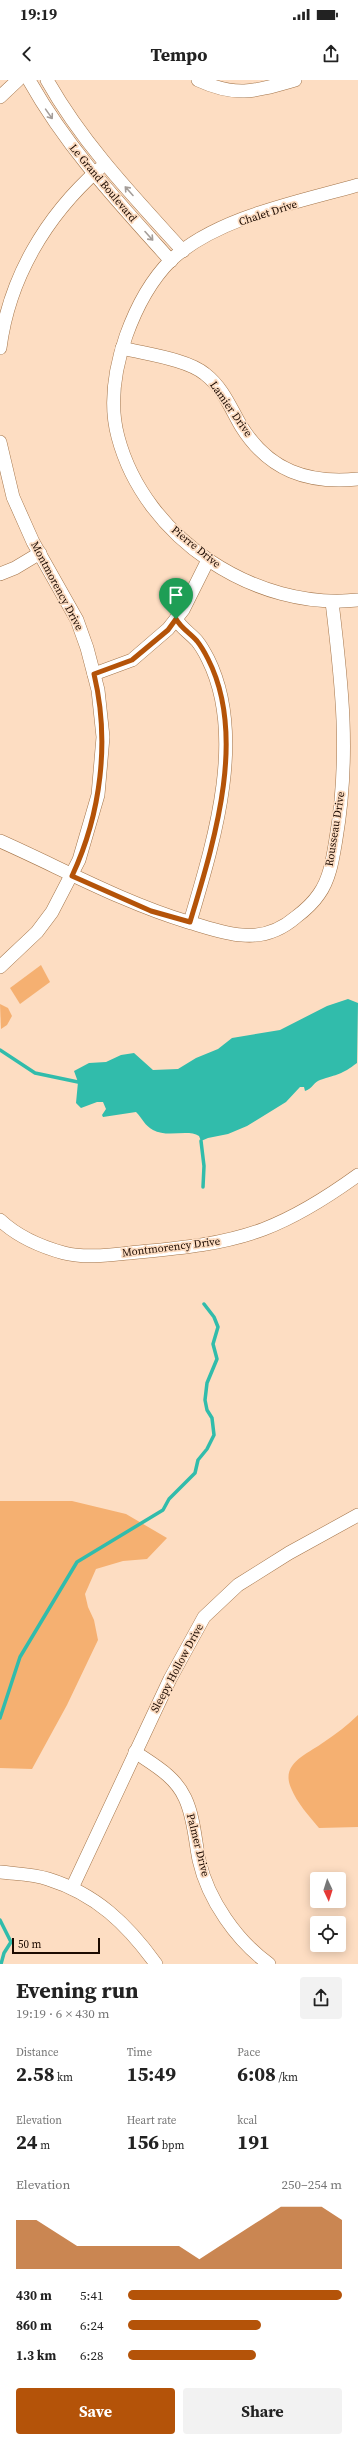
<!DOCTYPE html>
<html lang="en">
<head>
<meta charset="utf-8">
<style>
	:root { --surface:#fff; --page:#f2f2f2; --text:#222; --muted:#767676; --accent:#b45309 }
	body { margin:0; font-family:"Source Serif 4",serif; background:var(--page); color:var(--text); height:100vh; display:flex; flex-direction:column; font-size:15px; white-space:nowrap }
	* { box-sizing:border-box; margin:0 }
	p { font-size:13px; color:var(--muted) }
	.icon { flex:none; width:22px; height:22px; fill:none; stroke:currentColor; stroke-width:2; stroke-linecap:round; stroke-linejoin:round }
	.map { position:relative; height:1884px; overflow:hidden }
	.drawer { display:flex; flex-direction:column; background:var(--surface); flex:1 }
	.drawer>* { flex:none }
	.needle { width:26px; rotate:176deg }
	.controls { position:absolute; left:310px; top:1792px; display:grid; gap:8px }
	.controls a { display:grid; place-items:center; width:36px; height:36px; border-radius:4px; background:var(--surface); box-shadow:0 2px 10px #0003; font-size:20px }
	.scale { position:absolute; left:12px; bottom:10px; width:88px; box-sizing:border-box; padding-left:4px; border:2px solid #1c0a00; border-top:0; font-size:11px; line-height:14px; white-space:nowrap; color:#1c0a00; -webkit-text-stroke:3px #fdddc2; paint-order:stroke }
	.pin { position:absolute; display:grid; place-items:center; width:34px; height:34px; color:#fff; margin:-41px -17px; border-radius:50% 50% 50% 0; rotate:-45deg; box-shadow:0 0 4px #0007 }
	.pin .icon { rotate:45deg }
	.round { display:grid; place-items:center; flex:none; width:42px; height:42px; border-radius:4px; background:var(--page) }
	.summary { display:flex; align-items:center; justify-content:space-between; height:68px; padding:0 16px }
	h1 { font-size:22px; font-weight:700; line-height:30px }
	.stats { display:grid; grid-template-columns:repeat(3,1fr); gap:6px; height:68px; padding:4px 16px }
	.stats div { display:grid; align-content:center }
	.stats b { font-size:20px; font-weight:700 }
	.stats small { font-size:11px; font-weight:400 }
	.stats p { font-size:11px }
	.chart { height:112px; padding:8px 16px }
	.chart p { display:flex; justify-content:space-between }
	.chart svg { width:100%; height:72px; margin-top:4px; fill:var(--accent); opacity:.7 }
	.action { display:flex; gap:8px; margin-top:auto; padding:8px 16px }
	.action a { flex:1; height:46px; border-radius:4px; background:var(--accent); color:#fff; font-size:16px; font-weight:700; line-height:46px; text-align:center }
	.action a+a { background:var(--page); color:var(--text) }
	ul { padding:0 16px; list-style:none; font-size:13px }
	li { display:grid; grid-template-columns:64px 48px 1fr; align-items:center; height:30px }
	li i { height:10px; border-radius:5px; background:var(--accent) }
	.status { display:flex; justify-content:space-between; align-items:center; height:28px; padding:0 20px; background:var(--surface); direction:ltr }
	.status svg { height:11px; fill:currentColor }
	header { display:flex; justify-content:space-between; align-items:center; height:52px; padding:0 16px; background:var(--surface); font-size:18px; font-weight:700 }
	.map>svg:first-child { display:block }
	.green { fill:#f5b071 }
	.water { fill:#31bcab }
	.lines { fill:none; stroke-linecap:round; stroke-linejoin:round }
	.stream { stroke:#31bcab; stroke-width:3.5 }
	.minor-casing { stroke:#a37449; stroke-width:14 }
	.minor { stroke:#fff; stroke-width:13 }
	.oneway { stroke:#a49d99 }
	.route-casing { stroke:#fff; stroke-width:8 }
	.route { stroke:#b45309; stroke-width:5 }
	.labels { text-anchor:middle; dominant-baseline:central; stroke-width:3.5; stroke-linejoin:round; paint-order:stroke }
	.street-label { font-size:11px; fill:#1c0a00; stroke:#fdddc2 }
</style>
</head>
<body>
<div class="status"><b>19:19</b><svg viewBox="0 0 49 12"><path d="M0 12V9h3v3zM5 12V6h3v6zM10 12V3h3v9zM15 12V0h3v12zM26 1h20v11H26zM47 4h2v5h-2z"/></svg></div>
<header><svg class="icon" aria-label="back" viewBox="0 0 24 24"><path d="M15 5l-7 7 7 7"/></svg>Tempo<svg class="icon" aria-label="share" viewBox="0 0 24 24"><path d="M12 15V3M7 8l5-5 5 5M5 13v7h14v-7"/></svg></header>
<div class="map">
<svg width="358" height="1884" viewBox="0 0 358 1884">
	<rect width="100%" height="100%" fill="#fdddc2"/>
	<g class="green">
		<polygon points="41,885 50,902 20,924 10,908"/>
		<polygon points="0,924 8,928 12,936 7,945 1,949"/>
		<polygon points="0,1421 72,1421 126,1434 167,1458 147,1479 123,1481 96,1489 85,1514 88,1527 94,1540 98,1560 67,1625 32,1689 0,1688"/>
		<path d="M 358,1635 L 358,1747 L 319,1748 C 309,1736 297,1723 291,1708 C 280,1683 308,1674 324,1662 C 336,1654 348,1645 358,1635 Z"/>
	</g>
	<path class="water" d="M 348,919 L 358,923 L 357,983 C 341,995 338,994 320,1000 C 314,1002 312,1009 305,1011 L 304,1007 L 300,1007 L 286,1022 L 247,1046 L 228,1054 L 208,1058 L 201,1061 L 199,1056 C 188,1049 167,1058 153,1050 C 145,1046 142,1038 136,1032 L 103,1037 L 102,1035 L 106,1029 L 103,1022 L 97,1022 L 81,1028 L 76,1023 L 78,1002 L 74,991 L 89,983 L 106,982 L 121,975 L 134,973 L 153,990 L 178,989 L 196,978 L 218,969 L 232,958 L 280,950 L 327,926 Z"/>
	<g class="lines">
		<g class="stream">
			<polyline points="0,970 35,993 78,1002"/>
			<polyline points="201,1061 204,1086 203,1107"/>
			<polyline points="0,1638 20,1577 77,1482 163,1430 169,1419 195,1393 198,1380 207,1369 214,1355 212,1338 207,1330 205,1320 207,1303 217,1279 213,1264 218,1247 214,1237 204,1224"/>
			<polyline points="0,1840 11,1862 4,1873 1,1884"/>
		</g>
		<defs>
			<g id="minor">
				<path d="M 29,0 C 67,68 119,123 171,181"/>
				<path d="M 47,0 C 83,64 134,117 183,171"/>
				<path d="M 198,0 C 237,18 256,11 295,0"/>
				<polyline points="0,17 18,0"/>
				<path d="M 358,105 C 299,122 217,137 171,180 C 150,201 136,228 126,256 C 115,288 109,324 118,357 C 145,459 256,531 358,520"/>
				<path d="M 0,268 C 9,198 46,136 99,89"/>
				<path d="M 122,268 C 145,274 187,279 205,294 C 223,308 230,327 241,346 C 269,391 308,404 358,399"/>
				<polyline points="0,362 13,417 33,462 77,540 87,568 98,610 103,657 98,715 79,780 52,832 37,852 0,887"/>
				<polyline points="0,494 15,488 40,473"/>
				<path d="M 176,539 C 181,548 190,553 197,561 C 201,566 205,573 208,579 C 247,657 213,764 190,842"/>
				<polyline points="94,594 132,580 168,549 183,530 208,480"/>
				<path d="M 0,761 C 63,789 122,822 188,842 C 206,847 224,854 242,855 C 262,857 281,850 296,837 C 304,831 313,823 319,814 C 330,799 333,777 336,759 C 350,676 342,604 332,522"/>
				<path d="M 0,1140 C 17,1156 42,1167 64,1173 C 88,1179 116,1174 139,1172 C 182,1168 224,1164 264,1149 C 298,1136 329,1116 358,1095"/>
				<path d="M 135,1672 C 154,1685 175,1696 185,1718 C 194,1737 195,1760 199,1780 C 208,1820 237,1861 269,1884"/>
				<path d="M 0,1792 C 16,1794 33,1794 48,1799 C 96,1814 127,1844 156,1884"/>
				<polyline points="72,1808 170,1599 204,1537 238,1505 289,1473 358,1435"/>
			</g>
		</defs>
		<use href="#minor" class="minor-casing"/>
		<use href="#minor" class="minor"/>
	</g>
	<defs><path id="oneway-shaft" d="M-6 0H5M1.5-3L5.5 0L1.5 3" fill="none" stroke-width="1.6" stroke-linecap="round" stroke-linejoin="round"/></defs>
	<g class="oneway">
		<use href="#oneway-shaft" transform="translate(49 34) rotate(55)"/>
		<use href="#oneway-shaft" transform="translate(129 111) rotate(-132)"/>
		<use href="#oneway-shaft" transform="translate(149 156) rotate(48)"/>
	</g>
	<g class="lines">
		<defs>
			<path id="route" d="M 176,539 C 181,548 190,553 197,561 C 201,566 205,573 208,579 C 248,657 213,765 190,842 L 151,831 L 72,796 C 101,734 110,661 94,594 L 132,580 L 168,550 Z"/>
		</defs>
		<use href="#route" class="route-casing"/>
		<use href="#route" class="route"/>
	</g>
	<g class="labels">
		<g class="street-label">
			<text transform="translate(103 103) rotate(50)">Le Grand Boulevard</text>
			<text transform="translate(268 133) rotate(-18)">Chalet Drive</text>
			<text transform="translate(231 329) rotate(55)">Lamier Drive</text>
			<text transform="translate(196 467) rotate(39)">Pierre Drive</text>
			<text transform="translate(57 506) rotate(62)">Montmorency Drive</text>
			<text transform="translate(335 749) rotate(-81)">Rousseau Drive</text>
			<text transform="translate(171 1167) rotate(-7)">Montmorency Drive</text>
			<text transform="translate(177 1588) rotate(-62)">Sleepy Hollow Drive</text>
			<text transform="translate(198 1765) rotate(76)">Palmer Drive</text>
		</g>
	</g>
</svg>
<div class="controls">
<a><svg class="needle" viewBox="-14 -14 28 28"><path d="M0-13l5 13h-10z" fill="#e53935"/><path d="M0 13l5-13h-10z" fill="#767676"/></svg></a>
<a><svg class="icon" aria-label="locate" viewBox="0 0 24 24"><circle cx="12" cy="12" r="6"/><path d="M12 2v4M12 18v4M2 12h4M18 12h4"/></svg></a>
</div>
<div class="scale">50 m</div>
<div class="pin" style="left:176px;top:539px;background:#1e9e55"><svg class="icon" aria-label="arrive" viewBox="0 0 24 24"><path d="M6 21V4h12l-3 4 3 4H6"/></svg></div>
</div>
<section class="drawer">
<div class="summary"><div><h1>Evening run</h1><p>19:19 · 6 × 430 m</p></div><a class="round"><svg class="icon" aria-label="share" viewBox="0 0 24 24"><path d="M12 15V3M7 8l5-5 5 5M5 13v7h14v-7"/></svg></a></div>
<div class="stats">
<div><p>Distance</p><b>2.58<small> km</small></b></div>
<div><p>Time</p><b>15:49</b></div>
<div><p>Pace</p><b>6:08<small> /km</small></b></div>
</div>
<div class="stats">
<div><p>Elevation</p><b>24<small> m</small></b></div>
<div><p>Heart rate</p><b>156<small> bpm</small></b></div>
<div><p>kcal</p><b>191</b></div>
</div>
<div class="chart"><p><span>Elevation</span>250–254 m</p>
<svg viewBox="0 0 160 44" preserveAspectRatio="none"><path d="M0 44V14L10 14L20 22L30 30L40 30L50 30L60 30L70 30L80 30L90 38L100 30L110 22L120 14L130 6L140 6L150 6L160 14V44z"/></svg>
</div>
<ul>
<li><b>430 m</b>5:41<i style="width:100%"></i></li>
<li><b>860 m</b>6:24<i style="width:62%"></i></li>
<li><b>1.3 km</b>6:28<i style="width:60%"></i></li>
</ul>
<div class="action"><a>Save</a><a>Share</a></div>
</section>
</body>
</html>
